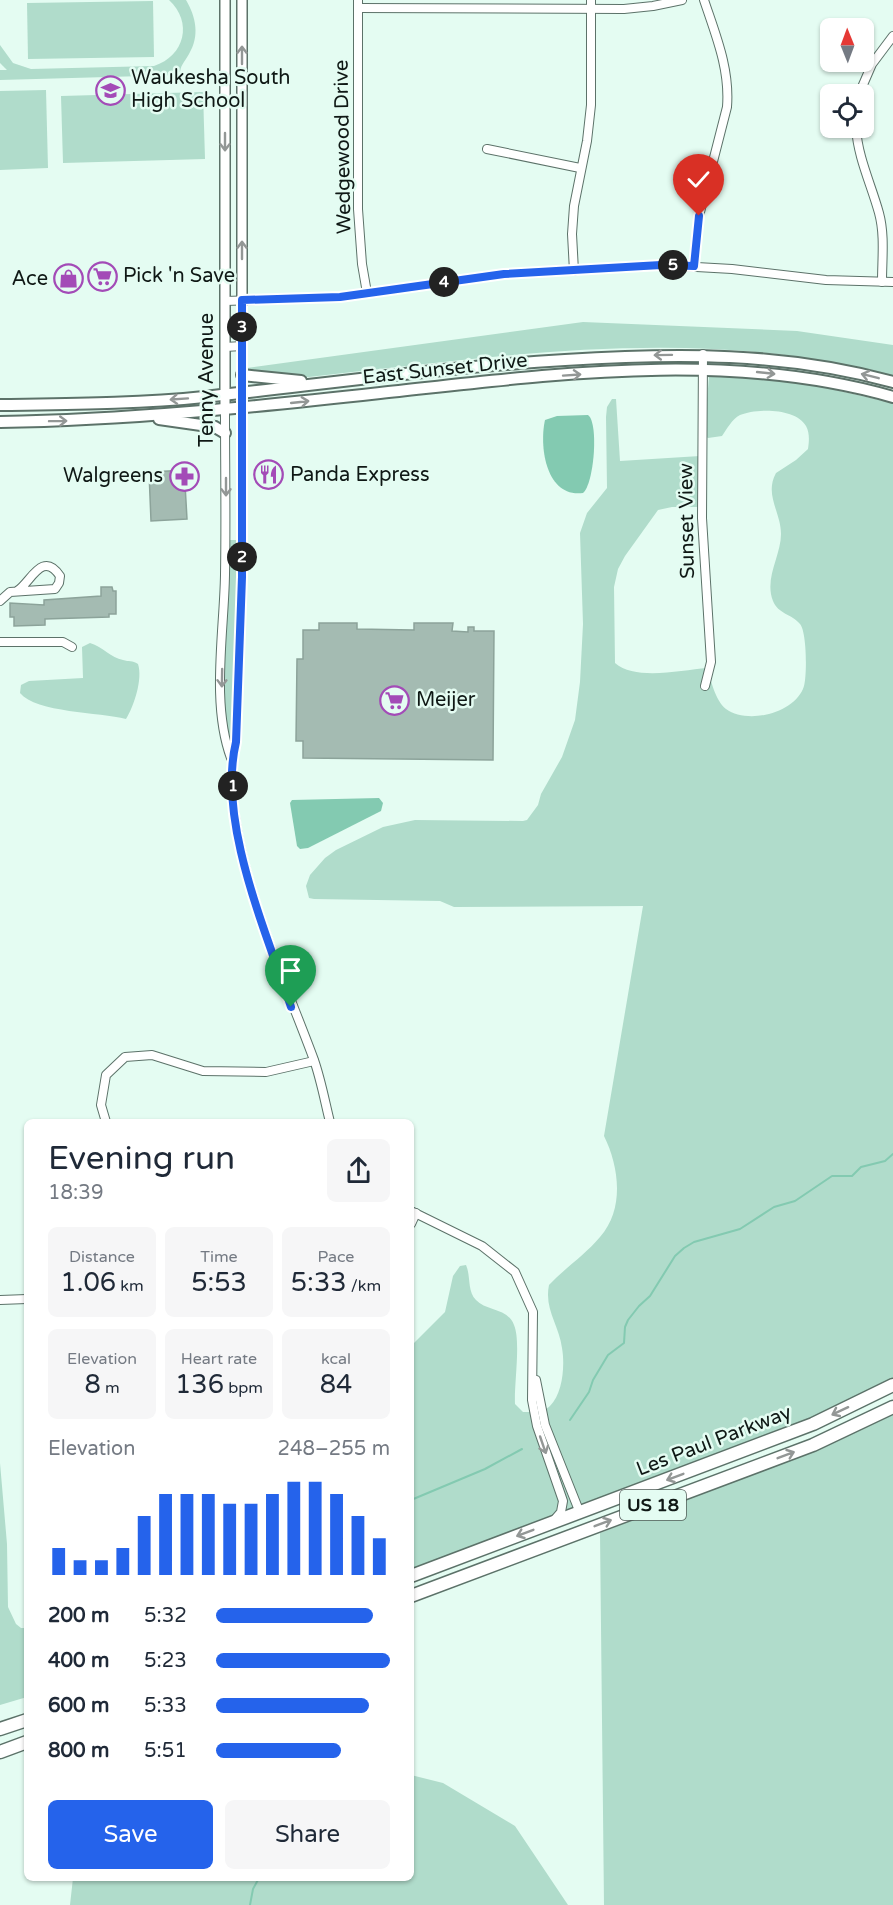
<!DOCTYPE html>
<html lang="en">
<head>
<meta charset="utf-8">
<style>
	:root { --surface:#fff; --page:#f6f6f7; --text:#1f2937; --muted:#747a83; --accent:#2563eb }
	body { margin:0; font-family:"Varela Round",sans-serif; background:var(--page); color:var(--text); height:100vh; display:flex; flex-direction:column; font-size:22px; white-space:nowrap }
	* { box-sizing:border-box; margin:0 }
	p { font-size:20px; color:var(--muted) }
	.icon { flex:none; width:33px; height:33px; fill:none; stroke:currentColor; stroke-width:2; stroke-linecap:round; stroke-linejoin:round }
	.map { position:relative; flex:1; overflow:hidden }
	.sheet { position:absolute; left:24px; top:1119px; width:390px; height:762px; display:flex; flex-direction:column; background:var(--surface); border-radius:9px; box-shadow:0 2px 4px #0004 }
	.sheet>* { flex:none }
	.needle { width:39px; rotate:359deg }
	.fabs { position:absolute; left:820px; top:18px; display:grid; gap:12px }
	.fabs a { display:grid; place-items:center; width:54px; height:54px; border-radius:9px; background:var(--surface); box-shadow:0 2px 4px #0004; font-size:30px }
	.pin { position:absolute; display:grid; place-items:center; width:51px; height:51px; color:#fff; margin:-62px -26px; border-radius:50% 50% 50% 0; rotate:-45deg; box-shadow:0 0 6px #0007 }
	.pin .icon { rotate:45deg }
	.km { position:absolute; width:30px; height:30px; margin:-15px; border-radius:50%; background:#222; color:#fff; font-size:16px; line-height:30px; text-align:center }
	.round { display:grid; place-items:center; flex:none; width:63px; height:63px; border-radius:9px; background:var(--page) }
	.head { display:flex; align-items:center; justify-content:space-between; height:102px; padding:0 24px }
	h1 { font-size:33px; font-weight:600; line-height:45px }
	.figures { display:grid; grid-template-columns:repeat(3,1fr); gap:9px; height:102px; padding:6px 24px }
	.figures div { display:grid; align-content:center; border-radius:9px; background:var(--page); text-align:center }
	.figures b { font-size:26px; font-weight:600 }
	.figures small { font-size:16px; font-weight:400 }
	.figures p { font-size:16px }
	.chart { height:168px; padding:12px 24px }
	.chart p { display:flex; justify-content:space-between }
	.chart svg { width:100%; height:108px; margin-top:6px; stroke:var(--accent); stroke-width:6 }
	.action { display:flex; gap:12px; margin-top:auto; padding:12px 24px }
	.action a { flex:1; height:69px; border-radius:9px; background:var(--accent); color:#fff; font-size:24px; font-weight:600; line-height:69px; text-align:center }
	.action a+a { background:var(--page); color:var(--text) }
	ul { padding:0 24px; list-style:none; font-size:20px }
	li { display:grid; grid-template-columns:96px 72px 1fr; align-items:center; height:45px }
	li i { height:15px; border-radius:8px; background:var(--accent) }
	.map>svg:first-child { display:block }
	.green { fill:#b0dccb }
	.water { fill:#83cab1 }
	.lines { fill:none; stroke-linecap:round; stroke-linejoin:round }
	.stream { stroke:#83cab1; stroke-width:2 }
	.building { fill:#a4bbb2; stroke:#8ca39a; stroke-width:1.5 }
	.minor-casing { stroke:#5c7269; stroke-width:10 }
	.tertiary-casing { stroke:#5c7269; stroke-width:12 }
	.secondary-casing { stroke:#5c7269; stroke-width:14 }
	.primary-casing { stroke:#5c7269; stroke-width:15 }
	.minor { stroke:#fff; stroke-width:8 }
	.tertiary { stroke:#fff; stroke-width:9 }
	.secondary { stroke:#fff; stroke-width:10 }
	.primary { stroke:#fff; stroke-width:12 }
	.oneway { stroke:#939796 }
	.route-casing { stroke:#fff; stroke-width:12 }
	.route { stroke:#2563eb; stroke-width:8 }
	.labels { text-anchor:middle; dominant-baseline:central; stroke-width:5; stroke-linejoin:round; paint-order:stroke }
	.shield { fill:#e4fcf2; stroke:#4f5c57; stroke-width:1.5 }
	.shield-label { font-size:18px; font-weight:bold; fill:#0f1815 }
	.poi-label { font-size:20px; fill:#0f1815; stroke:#e4fcf2; text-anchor:start }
	.street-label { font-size:20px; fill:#0f1815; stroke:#e4fcf2 }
</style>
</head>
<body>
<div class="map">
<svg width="893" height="1905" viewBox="0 0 893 1905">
	<rect width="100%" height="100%" fill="#e4fcf2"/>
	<g class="green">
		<path d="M 169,0 L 186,0 C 196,17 200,36 189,54 C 184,63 180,65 180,75 L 0,80 L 0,70 L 7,70 L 0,63 L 0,45 L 13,63 L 31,69 L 154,66 C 185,56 193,22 169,0 Z"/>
		<polygon points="153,1 154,57 28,59 27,3"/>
		<polygon points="46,90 48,168 0,170 0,91"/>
		<polygon points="203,92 205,159 63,163 61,96"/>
		<path d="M 583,322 L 797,331 L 893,345 L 893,376 C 702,324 502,356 309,377 L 283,377 L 248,372 L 247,368 Z"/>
		<path d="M 717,375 L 800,382 L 893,403 L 893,1383 C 738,1456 574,1516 411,1569 L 411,1346 L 445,1312 L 453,1276 L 460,1266 L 466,1265 C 471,1276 467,1291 476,1300 C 486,1311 508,1308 514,1325 C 521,1341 514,1384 515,1404 L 523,1412 C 532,1412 543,1413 550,1406 C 563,1393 565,1365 562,1348 C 559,1325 544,1309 549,1285 C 565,1268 585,1255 600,1237 C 625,1209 619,1166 604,1136 L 643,906 L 454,907 L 440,901 L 314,899 L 309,898 L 306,886 L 310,875 L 325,858 L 336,850 L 383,827 L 415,820 L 523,821 L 527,820 L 538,805 L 541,794 L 562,757 L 575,720 L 580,682 L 583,624 L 580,533 L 587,513 L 607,488 L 606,417 L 607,407 L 612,399 L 616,399 L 620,461 L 700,456 L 699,507 L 672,507 L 658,510 L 625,556 L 618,569 L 614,587 L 615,663 C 636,681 681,670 707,668 C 711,680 715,700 726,709 C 748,725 796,713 804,686 C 807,676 807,632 800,624 C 792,614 778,614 773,601 C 764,578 781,556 781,534 C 781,512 764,495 776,473 L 796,460 L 808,449 C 809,442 810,433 806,426 C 796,408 757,408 740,415 C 732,419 727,429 722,436 L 708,438 L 704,435 L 709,377 Z"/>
		<polygon points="226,540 242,540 232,759 222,719"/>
		<path d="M 90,643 C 103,647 111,658 123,660 C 129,662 132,660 138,664 C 143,679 134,706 126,719 C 100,712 36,713 20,693 L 21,685 L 29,681 L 83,678 L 82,647 Z"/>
		<polygon points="893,1413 893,1905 604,1905 600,1533 834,1441"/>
		<polygon points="0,1463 7,1544 8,1607 16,1624 21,1628 27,1628 27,1697 0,1705"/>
		<polygon points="411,1775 443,1783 515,1826 568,1905 70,1905 73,1878 411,1878"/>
	</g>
	<g class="water">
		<path d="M 588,415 C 599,423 594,484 583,493 C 546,498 539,447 545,420 L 557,416 Z"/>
		<polygon points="379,798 383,803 381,811 308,848 300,849 297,846 290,803 292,800"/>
	</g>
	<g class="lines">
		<g class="stream">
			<polyline points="570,1420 589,1392 593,1380 608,1355 624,1343 625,1327 628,1320 639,1306 650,1296 675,1256 684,1248 694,1242 740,1229 774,1207 795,1201 832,1176 852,1176 861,1167 885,1161 893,1154"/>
			<polyline points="411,1500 485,1469 522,1449"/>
			<polyline points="250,1905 253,1889 259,1878"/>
		</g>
	</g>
	<g class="building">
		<polygon points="188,470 189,484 185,484 187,519 151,521 149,472"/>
		<polygon points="101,587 112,587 113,591 116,591 116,614 109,614 109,617 45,619 45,625 14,626 14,617 10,617 10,603 44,605 44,600 101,596"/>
		<polygon points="319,623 357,623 357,629 414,630 414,623 453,623 452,631 468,632 468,627 474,627 474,631 494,631 493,760 303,758 303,741 296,741 297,659 303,659 303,630 319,630"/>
	</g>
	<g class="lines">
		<defs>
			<g id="minor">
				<polyline points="358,0 358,209 362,264 367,293"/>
				<polyline points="358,8 624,9 653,6 682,0"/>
				<polyline points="859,94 872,64 893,36"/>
				<path d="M 856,128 C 858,158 871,184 879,213 C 885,235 882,259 882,282"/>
				<polyline points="487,149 580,168"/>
				<path d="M 694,266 L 699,216 L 727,107 C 730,69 716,36 704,0"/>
				<polyline points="574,271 572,234 574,206 587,141 591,105 591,0"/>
				<polyline points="225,301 340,297 504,274 661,265 732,269 826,280 893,282"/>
				<polyline points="225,347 242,346"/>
				<polyline points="703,354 702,518 711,662 705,686"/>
				<path d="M 242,408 L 242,577 L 236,742 C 215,832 283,975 314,1060 C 321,1080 325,1102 330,1122"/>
				<path d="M 225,410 C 225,465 226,520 225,575 C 224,633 211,704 231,758"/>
				<path d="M 0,601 L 10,592 L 55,589 L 59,583 L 60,576 C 42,549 30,584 17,591"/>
				<polyline points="0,642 63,642 72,647"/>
				<polyline points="106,1122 101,1105 106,1075 125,1057 152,1055 203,1071 266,1072 314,1061"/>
				<polyline points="411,1211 482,1246 515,1272 533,1312 532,1400 537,1426 563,1501 561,1512 555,1519"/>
				<polyline points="411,1224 416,1213"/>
				<polyline points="0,1300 27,1299"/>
				<polyline points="536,1380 545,1425 580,1513"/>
			</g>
			<g id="tertiary">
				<polyline points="225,0 225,410"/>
				<polyline points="242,408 242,0"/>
			</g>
			<g id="secondary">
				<polyline points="242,375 301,381"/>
				<path d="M 0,405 C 68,404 136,404 204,397 C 324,384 444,367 565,360 C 676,353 785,352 893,382"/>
				<polyline points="159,419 215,427 225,433"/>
				<path d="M 0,422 C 127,420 253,407 380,393 C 549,375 726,349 893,397"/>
			</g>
			<g id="primary">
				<polyline points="411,1576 813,1424 893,1385"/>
				<polyline points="411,1596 813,1445 893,1407"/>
				<polyline points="0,1729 27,1720"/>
				<polyline points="0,1752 27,1742"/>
			</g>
		</defs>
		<use href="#minor" class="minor-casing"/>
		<use href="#tertiary" class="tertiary-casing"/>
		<use href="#secondary" class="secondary-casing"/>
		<use href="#primary" class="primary-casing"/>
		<use href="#minor" class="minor"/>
		<use href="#tertiary" class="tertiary"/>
		<use href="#secondary" class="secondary"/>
		<use href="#primary" class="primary"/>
	</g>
	<defs><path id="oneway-shaft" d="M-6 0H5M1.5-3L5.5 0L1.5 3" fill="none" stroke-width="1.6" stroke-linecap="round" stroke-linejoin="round" transform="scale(1.5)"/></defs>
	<g class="oneway">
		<use href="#oneway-shaft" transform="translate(242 55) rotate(-90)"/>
		<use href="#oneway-shaft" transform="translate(225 142) rotate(90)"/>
		<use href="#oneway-shaft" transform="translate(242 250) rotate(-90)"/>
		<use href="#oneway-shaft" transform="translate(663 355) rotate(179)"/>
		<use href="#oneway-shaft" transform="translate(766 373) rotate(6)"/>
		<use href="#oneway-shaft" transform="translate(572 375) rotate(-4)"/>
		<use href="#oneway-shaft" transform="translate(870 376) rotate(-166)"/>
		<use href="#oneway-shaft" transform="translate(179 399) rotate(176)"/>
		<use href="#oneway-shaft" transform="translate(300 402) rotate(-6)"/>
		<use href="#oneway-shaft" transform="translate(58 421) rotate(-1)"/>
		<use href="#oneway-shaft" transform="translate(226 487) rotate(90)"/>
		<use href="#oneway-shaft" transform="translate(222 678) rotate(91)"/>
		<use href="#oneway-shaft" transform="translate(840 1411) rotate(155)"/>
		<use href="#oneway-shaft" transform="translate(543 1445) rotate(71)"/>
		<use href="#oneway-shaft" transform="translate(786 1455) rotate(-21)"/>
		<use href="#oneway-shaft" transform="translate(675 1477) rotate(159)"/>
		<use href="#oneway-shaft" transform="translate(603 1523) rotate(-21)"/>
		<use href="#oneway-shaft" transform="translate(525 1533) rotate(159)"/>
	</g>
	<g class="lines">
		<defs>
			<path id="route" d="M 291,1007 C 266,931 217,821 236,742 L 242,577 L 242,300 L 340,297 L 504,274 L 661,265 L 694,266 L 699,216"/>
		</defs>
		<use href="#route" class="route-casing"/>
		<use href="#route" class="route"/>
	</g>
	<defs>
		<symbol id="school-ring" viewBox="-11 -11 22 22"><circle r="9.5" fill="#e4fcf2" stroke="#a34bb7" stroke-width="1.5"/><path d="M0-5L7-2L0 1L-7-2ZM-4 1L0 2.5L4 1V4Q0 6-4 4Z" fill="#a34bb7"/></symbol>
		<symbol id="supermarket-ring" viewBox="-11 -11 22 22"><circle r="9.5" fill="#e4fcf2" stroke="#a34bb7" stroke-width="1.5"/><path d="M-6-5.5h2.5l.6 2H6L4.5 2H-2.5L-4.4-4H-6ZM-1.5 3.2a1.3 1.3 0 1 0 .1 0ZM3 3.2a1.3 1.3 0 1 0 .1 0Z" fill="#a34bb7"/></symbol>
		<symbol id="shop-ring" viewBox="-11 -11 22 22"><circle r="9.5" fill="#e4fcf2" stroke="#a34bb7" stroke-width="1.5"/><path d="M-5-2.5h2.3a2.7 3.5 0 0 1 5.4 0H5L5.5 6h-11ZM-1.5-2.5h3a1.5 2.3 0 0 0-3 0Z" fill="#a34bb7"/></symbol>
		<symbol id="restaurant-ring" viewBox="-11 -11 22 22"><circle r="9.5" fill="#e4fcf2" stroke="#a34bb7" stroke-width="1.5"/><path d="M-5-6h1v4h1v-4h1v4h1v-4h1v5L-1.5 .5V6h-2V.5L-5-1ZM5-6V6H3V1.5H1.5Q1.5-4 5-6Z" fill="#a34bb7"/></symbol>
		<symbol id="pharmacy-ring" viewBox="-11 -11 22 22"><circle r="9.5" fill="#e4fcf2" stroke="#a34bb7" stroke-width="1.5"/><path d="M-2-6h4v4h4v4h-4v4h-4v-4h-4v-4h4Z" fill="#a34bb7"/></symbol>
	</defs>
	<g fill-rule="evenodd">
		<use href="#school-ring" x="94" y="74" width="33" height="33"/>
		<use href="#supermarket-ring" x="86" y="260" width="33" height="33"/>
		<use href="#shop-ring" x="52" y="262" width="33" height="33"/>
		<use href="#restaurant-ring" x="252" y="458" width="33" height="33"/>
		<use href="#pharmacy-ring" x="168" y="460" width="33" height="33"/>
		<use href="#supermarket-ring" x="378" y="684" width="33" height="33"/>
	</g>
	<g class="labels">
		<rect class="shield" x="620" y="1490" width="66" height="30" rx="4.5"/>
		<g class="shield-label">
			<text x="653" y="1505">US 18</text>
		</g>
		<g class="poi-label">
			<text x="131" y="78">Waukesha South<tspan x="131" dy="23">High School</tspan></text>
			<text x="123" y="276">Pick 'n Save</text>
			<text x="48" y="279" text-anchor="end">Ace</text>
			<text x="290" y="475">Panda Express</text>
			<text x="163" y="476" text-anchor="end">Walgreens</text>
			<text x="416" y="700">Meijer</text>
		</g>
		<g class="street-label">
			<text transform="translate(343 147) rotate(-91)">Wedgewood Drive</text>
			<text transform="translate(445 369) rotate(-6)">East Sunset Drive</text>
			<text transform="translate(207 380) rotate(-90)">Tenny Avenue</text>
			<text transform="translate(687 521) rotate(-91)">Sunset View</text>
			<text transform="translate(714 1441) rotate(-21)">Les Paul Parkway</text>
		</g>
	</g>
</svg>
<div class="fabs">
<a><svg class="needle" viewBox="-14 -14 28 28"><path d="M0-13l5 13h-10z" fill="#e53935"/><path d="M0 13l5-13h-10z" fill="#747a83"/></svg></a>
<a><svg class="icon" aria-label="locate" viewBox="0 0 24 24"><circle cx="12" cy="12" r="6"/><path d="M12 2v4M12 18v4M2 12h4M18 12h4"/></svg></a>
</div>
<div class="pin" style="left:291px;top:1007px;background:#1e9e55"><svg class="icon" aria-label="arrive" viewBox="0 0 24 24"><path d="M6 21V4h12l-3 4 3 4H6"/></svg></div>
<div class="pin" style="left:699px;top:216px;background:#d93025"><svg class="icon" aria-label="check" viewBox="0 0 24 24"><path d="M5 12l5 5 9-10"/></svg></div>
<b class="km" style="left:233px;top:786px">1</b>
<b class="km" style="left:242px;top:557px">2</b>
<b class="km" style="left:242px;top:327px">3</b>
<b class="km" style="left:444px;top:282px">4</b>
<b class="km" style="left:673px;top:265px">5</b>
<section class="sheet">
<div class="head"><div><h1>Evening run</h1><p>18:39</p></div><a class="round"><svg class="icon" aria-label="share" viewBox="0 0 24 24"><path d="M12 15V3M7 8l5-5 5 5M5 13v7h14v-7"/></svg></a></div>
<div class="figures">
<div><p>Distance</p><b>1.06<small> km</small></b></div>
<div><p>Time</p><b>5:53</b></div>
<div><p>Pace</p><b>5:33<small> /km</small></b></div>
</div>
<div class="figures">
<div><p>Elevation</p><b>8<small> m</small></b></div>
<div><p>Heart rate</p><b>136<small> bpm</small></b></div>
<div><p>kcal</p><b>84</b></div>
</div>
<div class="chart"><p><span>Elevation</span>248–255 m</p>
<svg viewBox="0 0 160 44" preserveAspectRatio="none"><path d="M5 44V33M15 44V38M25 44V38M35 44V33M45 44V20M55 44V11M65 44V11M75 44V11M85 44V15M95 44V15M105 44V11M115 44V6M125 44V6M135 44V11M145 44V20M155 44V29"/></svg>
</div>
<ul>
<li><b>200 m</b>5:32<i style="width:90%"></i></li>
<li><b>400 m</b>5:23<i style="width:100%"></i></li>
<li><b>600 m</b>5:33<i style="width:88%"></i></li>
<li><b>800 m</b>5:51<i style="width:72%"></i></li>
</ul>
<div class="action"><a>Save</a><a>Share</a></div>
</section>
</div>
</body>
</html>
